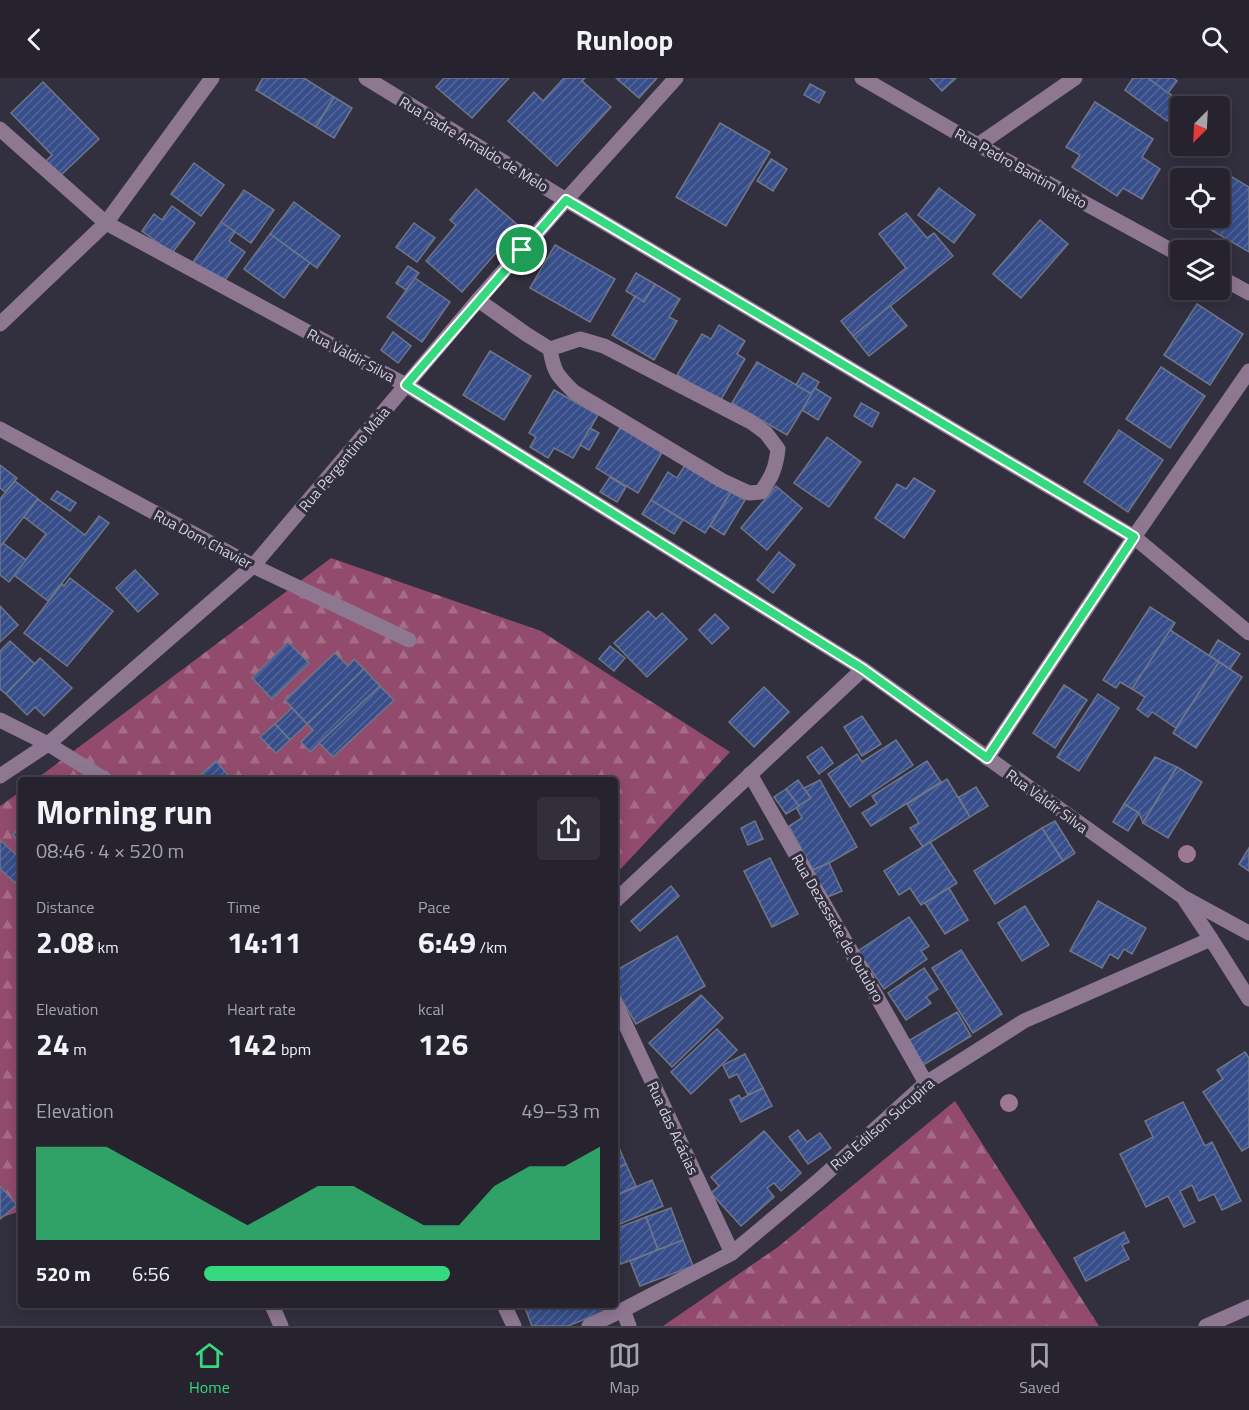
<!DOCTYPE html>
<html lang="en">
<head>
<meta charset="utf-8">
<style>
	:root { --surface:#26232f; --page:#322f3b; --text:#f1f3f6; --muted:#a4a4aa; --line:#42404b; --accent:#36d880 }
	body { margin:0; font-family:"Titillium Web",sans-serif; background:var(--page); color:var(--text); height:100vh; display:flex; flex-direction:column; font-size:22px; white-space:nowrap }
	* { box-sizing:border-box; margin:0 }
	p { font-size:20px; color:var(--muted) }
	.icon { flex:none; width:33px; height:33px; fill:none; stroke:currentColor; stroke-width:2; stroke-linecap:round; stroke-linejoin:round }
	.map { position:relative; flex:1; overflow:hidden }
	.side { position:absolute; left:18px; top:699px; width:600px; height:531px; display:flex; flex-direction:column; background:var(--surface); border-radius:6px; box-shadow:0 3px 15px #0003,0 0 0 2px var(--line) }
	.side>* { flex:none }
	.needle { width:39px; rotate:204deg }
	.tools { position:absolute; left:1170px; top:18px; display:grid; gap:12px }
	.tools a { display:grid; place-items:center; width:60px; height:60px; border-radius:6px; background:var(--surface); box-shadow:0 3px 15px #0003,0 0 0 2px var(--line); font-size:30px }
	.pin { position:absolute; display:grid; place-items:center; width:51px; height:51px; color:#fff; margin:-26px; border:3px solid #fff; border-radius:50%; box-shadow:0 2px 6px #0007 }
	.round { display:grid; place-items:center; flex:none; width:63px; height:63px; border-radius:6px; background:var(--page) }
	.overview { display:flex; align-items:center; justify-content:space-between; height:102px; padding:0 18px }
	h1 { font-size:33px; font-weight:700; line-height:45px }
	.figures { display:grid; grid-template-columns:repeat(3,1fr); gap:9px; height:102px; padding:6px 18px }
	.figures div { display:grid; align-content:center }
	.figures b { font-size:30px; font-weight:700 }
	.figures small { font-size:16px; font-weight:400 }
	.figures p { font-size:16px }
	.chart { height:168px; padding:12px 18px }
	.chart p { display:flex; justify-content:space-between }
	.chart svg { width:100%; height:108px; margin-top:6px; fill:var(--accent); opacity:.7 }
	ul { padding:0 18px; list-style:none; font-size:20px }
	li { display:grid; grid-template-columns:96px 72px 1fr; align-items:center; height:45px }
	li i { height:15px; border-radius:8px; background:var(--accent) }
	header { display:flex; justify-content:space-between; align-items:center; height:78px; padding:0 18px; background:var(--surface); font-size:27px; font-weight:700 }
	.tabs { display:flex; justify-content:space-around; align-items:center; height:84px; border-top:2px solid var(--line); background:var(--surface); font-size:16px; color:var(--muted) }
	.tabs a { display:grid; justify-items:center; gap:3px }
	.tabs .active { color:var(--accent) }
	.map>svg:first-child { display:block }
	.forest { fill:url(#forest-firs) }
	.building { fill:url(#building-hatch); stroke:#6e7688; stroke-width:1.5 }
	.lines { fill:none; stroke-linecap:round; stroke-linejoin:round }
	.minor { stroke:#8e7791; stroke-width:15 }
	.tree { fill:#9d798f }
	.route-casing { stroke:#fff; stroke-width:12 }
	.route { stroke:#36d880; stroke-width:8 }
	.labels { text-anchor:middle; dominant-baseline:central; stroke-width:6; stroke-linejoin:round; paint-order:stroke }
	.street-label { font-size:15px; fill:#d4d2dc; stroke:#322f3f }
</style>
</head>
<body>
<header><svg class="icon" aria-label="back" viewBox="0 0 24 24"><path d="M15 5l-7 7 7 7"/></svg>Runloop<svg class="icon" aria-label="search" viewBox="0 0 24 24"><circle cx="10" cy="10" r="6"/><path d="M15 15l6 6"/></svg></header>
<div class="map">
<svg width="1249" height="1248" viewBox="0 0 1249 1248">
	<defs>
		<pattern id="forest-firs" width="22" height="20" patternUnits="userSpaceOnUse" patternTransform="scale(1.5)"><rect width="22" height="20" fill="#924b6d"/><path d="M5 1l3.5 6h-7zM16 11l3.5 6h-7z" fill="#a56c88"/></pattern>
		<pattern id="building-hatch" width="6" height="6" patternUnits="userSpaceOnUse" patternTransform="scale(1.5)"><rect width="6" height="6" fill="#374e8b"/><path d="M-1 1l2-2M0 6l6-6M5 7l2-2" fill="none" stroke="#53679b"/></pattern>
	</defs>
	<rect width="100%" height="100%" fill="#322f3f"/>
	<g class="forest">
		<polygon points="331,480 541,553 730,674 615,797 615,702 35,702"/>
		<polygon points="21,713 21,1133 0,1140 0,728"/>
		<polygon points="955,1023 1099,1248 663,1248 778,1169"/>
	</g>
	<g class="building">
		<polygon points="263,0 304,0 334,19 316,49 256,12"/>
		<polygon points="444,0 509,0 472,40 436,9"/>
		<polygon points="564,0 585,0 582,3 611,29 557,88 508,43 534,14 543,23"/>
		<polygon points="616,0 657,0 639,20"/>
		<polygon points="930,0 956,0 942,13"/>
		<polygon points="1133,0 1148,0 1181,24 1167,43 1125,12"/>
		<polygon points="1148,0 1173,0 1177,3 1168,15"/>
		<polygon points="43,4 99,61 60,98 46,83 52,77 11,35"/>
		<polygon points="810,6 825,14 819,25 804,17"/>
		<polygon points="334,19 352,30 334,60 316,49"/>
		<polygon points="1095,24 1153,61 1142,79 1160,91 1142,121 1123,110 1117,118 1072,89 1080,77 1066,69"/>
		<polygon points="720,45 770,74 726,148 676,119"/>
		<polygon points="771,81 787,91 773,113 757,103"/>
		<polygon points="194,85 224,107 201,138 171,116"/>
		<polygon points="1215,89 1249,109 1249,174 1206,149 1211,140 1220,140 1220,125 1226,114 1220,111 1220,100 1209,100"/>
		<polygon points="939,110 975,137 954,165 918,137"/>
		<polygon points="476,111 519,148 462,214 426,183 456,147 450,142"/>
		<polygon points="244,112 274,132 251,165 221,144"/>
		<polygon points="294,124 340,158 317,190 270,156"/>
		<polygon points="172,128 195,145 172,175 142,153 154,136 162,142"/>
		<polygon points="906,135 927,160 934,155 953,178 853,258 841,243 906,190 879,156"/>
		<polygon points="1040,142 1068,166 1021,220 993,196"/>
		<polygon points="221,144 235,154 229,163 245,174 223,205 193,184"/>
		<polygon points="414,145 435,160 417,184 396,169"/>
		<polygon points="270,156 310,185 284,220 244,191"/>
		<polygon points="555,167 615,201 590,244 530,210"/>
		<polygon points="408,188 419,195 406,212 396,205"/>
		<polygon points="636,195 655,206 644,224 626,213"/>
		<polygon points="415,200 450,224 422,264 387,239"/>
		<polygon points="655,206 680,221 669,239 677,243 654,282 612,257 635,218 644,224"/>
		<polygon points="1197,226 1243,256 1210,307 1164,277"/>
		<polygon points="890,228 907,248 869,278 853,258"/>
		<polygon points="719,247 745,263 737,276 745,281 720,323 677,297 702,256 711,261"/>
		<polygon points="393,254 411,268 398,285 381,272"/>
		<polygon points="490,273 531,298 504,342 463,317"/>
		<polygon points="757,284 812,316 787,357 732,325"/>
		<polygon points="1161,289 1205,318 1170,370 1126,341"/>
		<polygon points="803,295 819,304 812,316 796,307"/>
		<polygon points="815,310 831,320 818,342 802,332"/>
		<polygon points="554,312 598,337 573,380 554,370 548,380 530,369 536,359 529,355"/>
		<polygon points="861,325 879,335 872,349 854,338"/>
		<polygon points="621,348 663,373 638,415 596,390"/>
		<polygon points="590,350 599,355 589,372 580,367"/>
		<polygon points="1119,352 1163,382 1128,434 1084,404"/>
		<polygon points="827,359 861,384 829,429 794,405"/>
		<polygon points="0,387 17,400 5,414 0,410"/>
		<polygon points="685,387 731,414 705,455 651,422 668,394 677,400"/>
		<polygon points="610,399 626,409 617,424 600,414"/>
		<polygon points="914,400 935,413 904,460 875,440 897,406 906,411"/>
		<polygon points="15,403 38,421 0,469 0,421"/>
		<polygon points="776,408 802,430 767,472 741,450"/>
		<polygon points="57,413 76,425 70,433 51,421"/>
		<polygon points="731,414 745,422 724,457 710,448"/>
		<polygon points="38,421 85,457 99,438 109,445 48,523 14,497 46,456 24,439"/>
		<polygon points="651,422 683,442 674,456 642,436"/>
		<polygon points="3,465 26,482 9,504 0,497 0,469"/>
		<polygon points="779,474 795,487 773,515 757,502"/>
		<polygon points="135,492 158,516 138,534 116,510"/>
		<polygon points="70,500 113,533 67,588 24,555 62,506 64,508"/>
		<polygon points="0,528 18,547 0,564"/>
		<polygon points="1150,529 1175,545 1132,611 1120,604 1116,610 1103,602"/>
		<polygon points="648,533 656,541 662,535 687,561 647,599 614,565"/>
		<polygon points="715,536 729,550 712,566 699,552"/>
		<polygon points="1170,552 1219,584 1176,650 1152,634 1148,639 1137,631 1145,619 1132,611"/>
		<polygon points="1218,562 1240,576 1230,591 1209,577"/>
		<polygon points="10,563 35,586 6,616 0,611 0,573"/>
		<polygon points="288,564 309,585 272,621 252,600"/>
		<polygon points="610,568 625,580 614,593 599,581"/>
		<polygon points="335,575 348,588 354,581 364,591 307,646 285,622"/>
		<polygon points="40,580 72,610 44,638 35,629 27,637 6,616"/>
		<polygon points="1219,584 1242,599 1196,670 1173,655"/>
		<polygon points="364,591 380,608 310,674 301,664 313,652 307,646"/>
		<polygon points="1064,607 1087,622 1055,670 1033,655"/>
		<polygon points="380,608 394,622 333,679 319,665"/>
		<polygon points="764,609 789,634 754,669 729,644"/>
		<polygon points="1098,616 1119,630 1079,693 1057,679"/>
		<polygon points="292,630 307,646 290,662 275,646"/>
		<polygon points="862,638 881,666 862,678 844,649"/>
		<polygon points="275,646 290,662 276,675 260,659"/>
		<polygon points="896,662 913,687 850,729 828,696 857,676 862,684"/>
		<polygon points="822,669 833,685 819,696 807,679"/>
		<polygon points="1155,679 1177,689 1143,745 1139,735 1124,726"/>
		<polygon points="216,683 232,702 197,702 196,701"/>
		<polygon points="927,683 941,704 871,748 862,735 877,726 872,718"/>
		<polygon points="1177,689 1202,704 1168,760 1143,745"/>
		<polygon points="947,701 970,739 923,769 910,750 919,745 907,726"/>
		<polygon points="798,702 811,720 799,728 786,711"/>
		<polygon points="820,702 857,769 829,785 813,792 789,748 802,740 796,729 811,720 804,710"/>
		<polygon points="976,709 988,728 970,739 959,719"/>
		<polygon points="786,711 799,728 786,736 774,719"/>
		<polygon points="1124,726 1139,735 1128,753 1113,744"/>
		<polygon points="755,743 763,761 748,767 741,750"/>
		<polygon points="1055,743 1075,775 1063,783 1042,750"/>
		<polygon points="21,748 21,765 13,757"/>
		<polygon points="1042,750 1063,783 995,826 974,793"/>
		<polygon points="0,762 21,781 21,810 0,791"/>
		<polygon points="930,764 957,805 921,827 910,810 899,817 884,793"/>
		<polygon points="1249,770 1249,793 1239,786"/>
		<polygon points="770,780 798,836 772,849 744,793"/>
		<polygon points="829,785 842,813 825,820 813,792"/>
		<polygon points="671,808 679,818 640,853 631,843"/>
		<polygon points="949,810 968,842 945,856 925,825"/>
		<polygon points="1098,823 1146,850 1132,876 1124,871 1118,881 1110,876 1102,890 1070,873"/>
		<polygon points="1025,828 1049,867 1022,883 998,845"/>
		<polygon points="909,839 929,868 921,873 927,881 884,911 858,873"/>
		<polygon points="677,858 705,908 636,946 615,910 615,893"/>
		<polygon points="961,872 1002,936 973,955 932,890"/>
		<polygon points="924,890 938,911 926,919 931,925 906,942 888,915"/>
		<polygon points="701,917 723,940 672,989 649,965"/>
		<polygon points="957,934 971,958 920,989 905,965"/>
		<polygon points="717,951 737,972 691,1016 671,994"/>
		<polygon points="1245,974 1249,980 1249,1069 1242,1073 1203,1014 1223,1001 1217,992"/>
		<polygon points="745,976 763,1010 748,1017 737,996 729,1000 723,987"/>
		<polygon points="763,1010 772,1028 741,1044 730,1022 739,1017 741,1021"/>
		<polygon points="1183,1024 1205,1068 1212,1064 1241,1123 1222,1132 1214,1116 1199,1123 1192,1107 1180,1113 1195,1144 1184,1149 1168,1118 1146,1129 1120,1076 1153,1059 1145,1043"/>
		<polygon points="798,1052 807,1064 820,1055 831,1070 808,1086 789,1059"/>
		<polygon points="764,1053 801,1095 781,1113 774,1105 767,1110 774,1119 741,1148 711,1115 719,1108 711,1099"/>
		<polygon points="615,1060 626,1086 615,1091"/>
		<polygon points="626,1086 636,1108 615,1118 615,1091"/>
		<polygon points="652,1102 663,1128 615,1148 615,1118"/>
		<polygon points="0,1108 17,1127 0,1141"/>
		<polygon points="671,1130 683,1162 658,1172 646,1139"/>
		<polygon points="646,1139 658,1172 621,1186 615,1170 615,1151"/>
		<polygon points="1124,1154 1129,1164 1122,1167 1129,1181 1086,1203 1074,1180"/>
		<polygon points="683,1162 693,1188 640,1208 630,1183"/>
		<polygon points="615,1214 620,1227 568,1248 532,1248 524,1227 615,1227"/>
	</g>
	<g class="lines">
		<g class="minor">
			<polyline points="366,0 566,122 1134,459 1249,555"/>
			<polyline points="862,0 978,67 1180,177"/>
			<polyline points="0,51 106,145 406,307 863,591 1183,819 1249,855"/>
			<polyline points="978,67 1075,0"/>
			<polyline points="1220,199 1249,215"/>
			<path d="M 478,222 L 526,256 L 550,271 L 580,261 L 604,268 L 751,344 L 766,355 L 778,371 C 776,389 772,399 761,414 L 749,415 L 721,402 L 574,314 C 557,297 554,295 550,271"/>
			<polyline points="0,246 106,145 212,0"/>
			<polyline points="0,351 253,488 409,562"/>
			<polyline points="0,642 48,666 106,702"/>
			<polyline points="987,680 1134,459 1249,293"/>
			<polyline points="750,696 926,1005"/>
			<polyline points="0,698 48,666 253,488 478,222 566,122 676,0"/>
			<polyline points="615,823 863,591"/>
			<polyline points="1211,861 1249,921"/>
			<polyline points="615,924 732,1175"/>
			<polyline points="272,1227 281,1248"/>
			<polyline points="504,1227 514,1248"/>
			<polyline points="623,1232 629,1248"/>
			<polyline points="589,1248 623,1232 732,1175 818,1103 926,1005 1024,943 1211,861 1185,822"/>
			<polyline points="1206,1248 1249,1229"/>
		</g>
	</g>
	<g class="tree">
		<circle cx="1187" cy="776" r="9"/>
		<circle cx="1009" cy="1025" r="9"/>
	</g>
	<g class="lines">
		<defs>
			<polygon id="route" points="566,122 1134,459 987,680 863,591 406,307"/>
		</defs>
		<use href="#route" class="route-casing"/>
		<use href="#route" class="route"/>
	</g>
	<g class="labels">
		<g class="street-label">
			<text transform="translate(474 66) rotate(31)">Rua Padre Arnaldo de Melo</text>
			<text transform="translate(1021 90) rotate(29)">Rua Pedro Bantim Neto</text>
			<text transform="translate(351 277) rotate(28)">Rua Valdir Silva</text>
			<text transform="translate(344 381) rotate(-50)">Rua Pergentino Maia</text>
			<text transform="translate(203 461) rotate(28)">Rua Dom Chavier</text>
			<text transform="translate(1047 723) rotate(36)">Rua Valdir Silva</text>
			<text transform="translate(838 850) rotate(60)">Rua Dezessete de Outubro</text>
			<text transform="translate(882 1046) rotate(-41)">Rua Edilson Sucupira</text>
			<text transform="translate(673 1050) rotate(65)">Rua das Acácias</text>
		</g>
	</g>
</svg>
<div class="tools">
<a><svg class="needle" viewBox="-14 -14 28 28"><path d="M0-13l5 13h-10z" fill="#e53935"/><path d="M0 13l5-13h-10z" fill="#a4a4aa"/></svg></a>
<a><svg class="icon" aria-label="locate" viewBox="0 0 24 24"><circle cx="12" cy="12" r="6"/><path d="M12 2v4M12 18v4M2 12h4M18 12h4"/></svg></a>
<a><svg class="icon" aria-label="layers" viewBox="0 0 24 24"><path d="M12 4l9 5-9 5-9-5zM3 14l9 5 9-5"/></svg></a>
</div>
<div class="pin" style="left:522px;top:172px;background:#1e9e55"><svg class="icon" aria-label="arrive" viewBox="0 0 24 24"><path d="M6 21V4h12l-3 4 3 4H6"/></svg></div>
<section class="side">
<div class="overview"><div><h1>Morning run</h1><p>08:46 · 4 × 520 m</p></div><a class="round"><svg class="icon" aria-label="share" viewBox="0 0 24 24"><path d="M12 15V3M7 8l5-5 5 5M5 13v7h14v-7"/></svg></a></div>
<div class="figures">
<div><p>Distance</p><b>2.08<small> km</small></b></div>
<div><p>Time</p><b>14:11</b></div>
<div><p>Pace</p><b>6:49<small> /km</small></b></div>
</div>
<div class="figures">
<div><p>Elevation</p><b>24<small> m</small></b></div>
<div><p>Heart rate</p><b>142<small> bpm</small></b></div>
<div><p>kcal</p><b>126</b></div>
</div>
<div class="chart"><p><span>Elevation</span>49–53 m</p>
<svg viewBox="0 0 160 44" preserveAspectRatio="none"><path d="M0 44V6L10 6L20 6L30 14L40 22L50 30L60 38L70 30L80 22L90 22L100 30L110 38L120 38L130 22L140 14L150 14L160 6V44z"/></svg>
</div>
<ul>
<li><b>520 m</b>6:56<i style="width:62%"></i></li>
</ul>
</section>
</div>
<nav class="tabs">
<a class="active"><svg class="icon" aria-label="home" viewBox="0 0 24 24"><path d="M3 11l9-7 9 7M6 9v11h12V9"/></svg>Home</a>
<a><svg class="icon" aria-label="map" viewBox="0 0 24 24"><path d="M3 6l6-2 6 2 6-2v14l-6 2-6-2-6 2zM9 4v14M15 6v14"/></svg>Map</a>
<a><svg class="icon" aria-label="saved" viewBox="0 0 24 24"><path d="M7 4h10v16l-5-4-5 4z"/></svg>Saved</a>
</nav>
</body>
</html>
